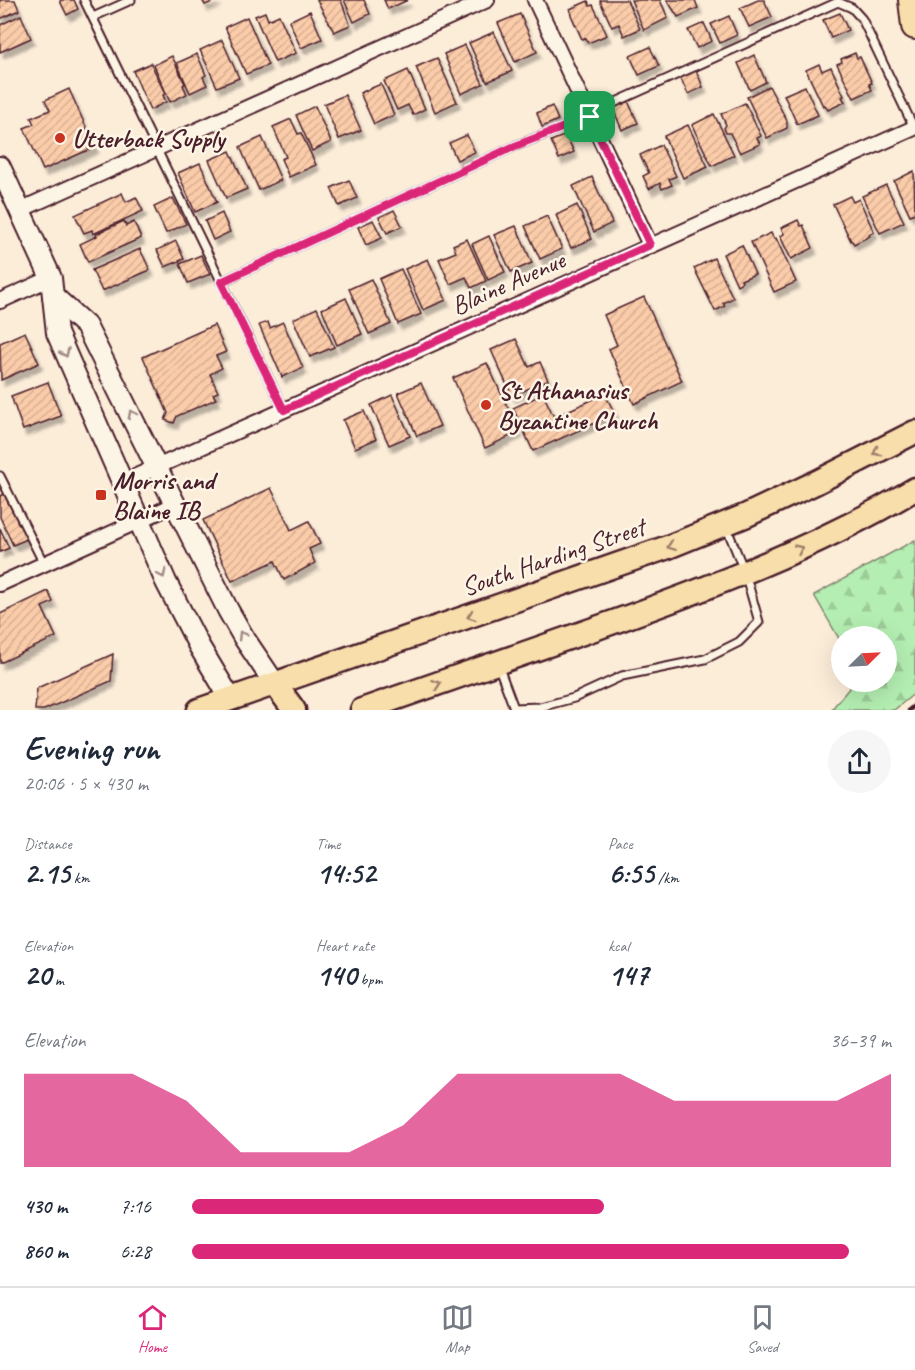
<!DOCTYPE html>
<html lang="en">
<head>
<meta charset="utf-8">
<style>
	:root { --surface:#fff; --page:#f6f6f7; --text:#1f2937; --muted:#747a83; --line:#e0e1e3; --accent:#db2777 }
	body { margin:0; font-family:Caveat,sans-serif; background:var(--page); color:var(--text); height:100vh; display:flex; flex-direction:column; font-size:22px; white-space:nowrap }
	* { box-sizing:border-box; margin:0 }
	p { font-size:20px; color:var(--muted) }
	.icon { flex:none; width:33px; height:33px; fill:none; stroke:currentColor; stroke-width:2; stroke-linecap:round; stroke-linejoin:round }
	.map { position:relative; height:710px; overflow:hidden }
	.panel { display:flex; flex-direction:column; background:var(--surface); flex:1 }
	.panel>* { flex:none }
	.needle { width:39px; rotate:66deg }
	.fabs { position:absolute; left:831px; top:626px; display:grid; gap:12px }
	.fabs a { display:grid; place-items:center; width:66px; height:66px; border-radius:50%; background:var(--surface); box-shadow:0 6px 24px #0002; font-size:30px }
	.pin { position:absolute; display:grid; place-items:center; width:51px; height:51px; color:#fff; margin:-26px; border-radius:12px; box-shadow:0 3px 9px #0006 }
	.round { display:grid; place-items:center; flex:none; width:63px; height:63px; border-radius:32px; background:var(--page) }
	.summary { display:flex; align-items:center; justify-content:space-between; height:102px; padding:0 24px }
	h1 { font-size:33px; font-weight:800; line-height:45px }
	.figures { display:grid; grid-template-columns:repeat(3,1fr); gap:9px; height:102px; padding:6px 24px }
	.figures div { display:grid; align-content:center }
	.figures b { font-size:30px; font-weight:800 }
	.figures small { font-size:16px; font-weight:400 }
	.figures p { font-size:16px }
	.chart { height:168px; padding:12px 24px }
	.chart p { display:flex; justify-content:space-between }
	.chart svg { width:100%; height:108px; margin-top:6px; fill:var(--accent); opacity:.7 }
	ul { padding:0 24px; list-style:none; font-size:20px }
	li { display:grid; grid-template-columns:96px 72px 1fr; align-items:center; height:45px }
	li i { height:15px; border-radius:8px; background:var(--accent) }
	.tab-bar { display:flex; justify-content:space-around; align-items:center; height:84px; border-top:2px solid var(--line); background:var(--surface); font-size:16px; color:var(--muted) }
	.tab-bar a { display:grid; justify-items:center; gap:3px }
	.tab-bar .active { color:var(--accent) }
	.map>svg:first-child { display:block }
	.forest { fill:url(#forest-firs); stroke:#7f866e; stroke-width:1.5 }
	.building { fill:url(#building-hatch); stroke:#4a1f2b; stroke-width:1.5; filter:url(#shadow) }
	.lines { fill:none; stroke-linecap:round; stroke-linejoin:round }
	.service-casing { stroke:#4a1f2b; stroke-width:11 }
	.minor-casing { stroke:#4a1f2b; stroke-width:18 }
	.secondary-casing { stroke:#4a1f2b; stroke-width:24 }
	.primary-casing { stroke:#4a1f2b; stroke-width:27 }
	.motorway-casing { stroke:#4a1f2b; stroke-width:30 }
	.service { stroke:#fcf5e5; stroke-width:7 }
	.minor { stroke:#fcf5e5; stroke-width:14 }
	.secondary { stroke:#fcf5e5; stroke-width:20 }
	.primary { stroke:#f8deab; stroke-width:22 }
	.motorway { stroke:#f8deab; stroke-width:26 }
	.rail { stroke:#4a1f2b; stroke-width:4.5 }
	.oneway { stroke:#a38a88 }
	.oneway2 { stroke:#a17e6b }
	.route-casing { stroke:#fff; stroke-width:12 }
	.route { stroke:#db2777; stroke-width:8 }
	.poi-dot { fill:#c8321e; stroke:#fcf5e5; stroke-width:2 }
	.labels { text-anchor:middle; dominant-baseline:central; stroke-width:5; stroke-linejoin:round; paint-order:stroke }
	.poi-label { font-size:26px; font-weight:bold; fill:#4a1f2b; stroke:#fcf5e5; text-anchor:start }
	.street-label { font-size:26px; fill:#4a1f2b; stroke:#fcf5e5 }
</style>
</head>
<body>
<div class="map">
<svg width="915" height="710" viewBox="0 0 915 710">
	<defs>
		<pattern id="forest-firs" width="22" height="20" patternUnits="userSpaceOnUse" patternTransform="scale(1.5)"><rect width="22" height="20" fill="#b4eeb2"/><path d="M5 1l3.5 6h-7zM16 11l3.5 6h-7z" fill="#9ccc99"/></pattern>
		<pattern id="building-hatch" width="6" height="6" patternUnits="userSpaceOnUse" patternTransform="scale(1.5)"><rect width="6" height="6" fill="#facca9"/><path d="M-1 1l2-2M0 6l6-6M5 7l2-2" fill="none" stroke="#d8af92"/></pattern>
		<filter id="shadow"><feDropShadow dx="3.5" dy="6" stdDeviation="1.5" flood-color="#0004"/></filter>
	</defs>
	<rect width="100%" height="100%" fill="#fcedd9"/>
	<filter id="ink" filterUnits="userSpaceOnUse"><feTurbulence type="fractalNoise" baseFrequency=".0167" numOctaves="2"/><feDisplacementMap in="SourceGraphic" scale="12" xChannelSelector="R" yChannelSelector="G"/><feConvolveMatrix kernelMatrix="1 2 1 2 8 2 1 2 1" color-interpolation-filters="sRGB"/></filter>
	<g filter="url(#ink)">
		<polygon class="forest" points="915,540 915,693 894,710 831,710 855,681 886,681 886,636 842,636 841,642 814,595"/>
		<g class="building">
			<polygon points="0,0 15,0 19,10 0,19"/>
			<polygon points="62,0 74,0 78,9 67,15 60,1"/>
			<polygon points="202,0 217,0 205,5"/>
			<polygon points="317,0 341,0 350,25 334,32"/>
			<polygon points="344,0 364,0 370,14 354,22"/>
			<polygon points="384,0 408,0 388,9"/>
			<polygon points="602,0 627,0 640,29 624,36 619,24 612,27 600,1"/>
			<polygon points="631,0 660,0 668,18 644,30"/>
			<polygon points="667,0 695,0 698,8 678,17"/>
			<polygon points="758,0 764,0 772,17 749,27 740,8"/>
			<polygon points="588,1 590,6 593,5 607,35 588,43 586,38 582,39 571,15 572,15 570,9"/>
			<polygon points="310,11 322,39 301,48 289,21"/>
			<polygon points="265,12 268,20 279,15 296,53 275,62 255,16"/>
			<polygon points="840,13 848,30 831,38 823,20"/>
			<polygon points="520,14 537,52 515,62 498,23"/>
			<polygon points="21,15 31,38 0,52 0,25"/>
			<polygon points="729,16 737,35 720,43 711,24"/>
			<polygon points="247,17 268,65 246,74 225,27"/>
			<polygon points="704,23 712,41 697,48 688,30"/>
			<polygon points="494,32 512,71 487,82 469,43"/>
			<polygon points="222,40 239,78 217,87 200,50"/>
			<polygon points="465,45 483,84 461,94 444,54"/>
			<polygon points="650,47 659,66 639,75 630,56"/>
			<polygon points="855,53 857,58 860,57 872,83 869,84 872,90 854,98 837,64 842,62 841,59"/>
			<polygon points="197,54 206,75 203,77 207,85 190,93 177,63"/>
			<polygon points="754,55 766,82 750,90 738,63"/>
			<polygon points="172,56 185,84 183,85 187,94 170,102 154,65"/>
			<polygon points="437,58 457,102 435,112 416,67"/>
			<polygon points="151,63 165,94 163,95 166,102 150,110 133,71"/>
			<polygon points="819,64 822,71 831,67 844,96 842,97 845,102 828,110 825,105 823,106 806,70"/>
			<polygon points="408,70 425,109 413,115 408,105 397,110 384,81"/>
			<polygon points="696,70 703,87 688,94 680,77"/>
			<polygon points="381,84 394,115 374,124 360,93"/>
			<polygon points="769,86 787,121 787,128 767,138 747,97"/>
			<polygon points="805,86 818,115 797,124 784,95"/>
			<polygon points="69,89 95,147 43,170 24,128 34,124 31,118 50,110 45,100"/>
			<polygon points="345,95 361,130 339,139 324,104"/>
			<polygon points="627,99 638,123 622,130 612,106"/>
			<polygon points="745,103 761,136 757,138 760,144 740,153 730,133 726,133 724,128 726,125 721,114"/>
			<polygon points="315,106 331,142 312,151 296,115"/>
			<polygon points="552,106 558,120 542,127 537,113"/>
			<polygon points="714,114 734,155 712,166 692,125"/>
			<polygon points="291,119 298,134 301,133 316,165 289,177 281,159 286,157 273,127"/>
			<polygon points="688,125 708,167 683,178 664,136"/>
			<polygon points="467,135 475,152 457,160 449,143"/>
			<polygon points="566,135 574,152 559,159 551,141"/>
			<polygon points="262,137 281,180 259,190 240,147"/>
			<polygon points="661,145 676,176 669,179 672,185 662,189 660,183 649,189 643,176 649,173 640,155"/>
			<polygon points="230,151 247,189 226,198 209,160"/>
			<polygon points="200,163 217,202 195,212 178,173"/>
			<polygon points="914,171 915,213 910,215 894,181"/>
			<polygon points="592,177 612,223 594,232 573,186"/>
			<polygon points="349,180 357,198 339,206 331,188"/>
			<polygon points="886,185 904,222 880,233 862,196"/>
			<polygon points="122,193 126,202 136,197 143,211 93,234 92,230 84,233 75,215"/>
			<polygon points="850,196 853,202 859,199 874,232 869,234 870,236 854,244 852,241 851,241 833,204"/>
			<polygon points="173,198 186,224 166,233 154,207"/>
			<polygon points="577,205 592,239 571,248 556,215"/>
			<polygon points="394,210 402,226 387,233 379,217"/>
			<polygon points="222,213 230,232 213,240 205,221"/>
			<polygon points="547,216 562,249 540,259 525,226"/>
			<polygon points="373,220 382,238 366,245 358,227"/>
			<polygon points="798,220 801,226 803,225 813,248 791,259 780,236 784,234 781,228"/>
			<polygon points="124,221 126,226 134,222 141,238 88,262 80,244 97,236 96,234"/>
			<polygon points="516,226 532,263 511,272 494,235"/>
			<polygon points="771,233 774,239 776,238 796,282 774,292 751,242"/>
			<polygon points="489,236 505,272 488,280 472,244"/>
			<polygon points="467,239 486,281 471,288 466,277 450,284 439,259 456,252 453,245"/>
			<polygon points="176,241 184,259 165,267 157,250"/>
			<polygon points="742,245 755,274 741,280 742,282 737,285 723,254"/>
			<polygon points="140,249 150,270 102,291 92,270"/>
			<polygon points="201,255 210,274 188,283 180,264"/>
			<polygon points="714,258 733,298 723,303 725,306 715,311 694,268"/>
			<polygon points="428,259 446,300 423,310 405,269"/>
			<polygon points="401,269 421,314 398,324 379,279"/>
			<polygon points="371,279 391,324 369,334 349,289"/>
			<polygon points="644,297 682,381 634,404 609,349 617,345 604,315"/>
			<polygon points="346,298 362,334 337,345 322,309"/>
			<polygon points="317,308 334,347 310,357 293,319"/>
			<polygon points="268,322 270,328 283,322 303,368 282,377 259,325"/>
			<polygon points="214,325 226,352 216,356 222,368 210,374 218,392 213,394 216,399 177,416 174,423 165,420 168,413 143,357"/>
			<polygon points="25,332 39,363 1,380 0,343"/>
			<polygon points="516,339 529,367 540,362 548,380 512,396 491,350"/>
			<polygon points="487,363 519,432 485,448 453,378"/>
			<polygon points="48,382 61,416 23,430 11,396"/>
			<polygon points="421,383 440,426 417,436 398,393"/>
			<polygon points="543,394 554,417 605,394 615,414 533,451 513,408"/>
			<polygon points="392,395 410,436 389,445 371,405"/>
			<polygon points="364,411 376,439 355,448 343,420"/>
			<polygon points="271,488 291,530 309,521 320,544 309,549 315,563 284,580 275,561 232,581 203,520"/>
			<polygon points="7,493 27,539 13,545 0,517 0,496"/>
			<polygon points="0,528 9,548 0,552"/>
			<polygon points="48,591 53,602 42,607 56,637 0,663 0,614"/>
			<polygon points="113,654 111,681 44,710 35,710 37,688"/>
		</g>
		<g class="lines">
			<defs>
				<g id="service">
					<polyline points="84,0 284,410"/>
					<polyline points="93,17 131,0"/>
					<polyline points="221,282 515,146 590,117 605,107 838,2 852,8 862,19 914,128"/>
					<polyline points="0,476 44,564"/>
					<polyline points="498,665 514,708 513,710"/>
					<polyline points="514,708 540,707 574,698 622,676 705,659 739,642 759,622 745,573 726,526"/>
				</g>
				<g id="minor">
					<polyline points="535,0 650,245"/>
					<polyline points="20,210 487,0"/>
					<polyline points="0,301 51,278"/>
					<polyline points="121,483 914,128"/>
					<polyline points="0,584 176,504"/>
				</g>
				<g id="secondary">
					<polyline points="0,167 51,278 57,333 166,582 199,646 230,698"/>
					<polyline points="53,296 86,326 228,610 244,638 275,684"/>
				</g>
				<g id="primary">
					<polyline points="275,684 294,710"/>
					<polyline points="199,710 668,547 747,515 817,482 915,432"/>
					<path d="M 362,710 C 439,683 517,656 594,629 C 704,590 814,549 915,489"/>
				</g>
				<polyline id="motorway" points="912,0 915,26"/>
			</defs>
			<use href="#service" class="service-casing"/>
			<use href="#minor" class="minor-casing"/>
			<use href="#secondary" class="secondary-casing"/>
			<use href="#primary" class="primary-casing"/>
			<use href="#motorway" class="motorway-casing"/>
			<use href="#service" class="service"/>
			<use href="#minor" class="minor"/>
			<use href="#secondary" class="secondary"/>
			<use href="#primary" class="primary"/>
			<use href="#motorway" class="motorway"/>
			<polyline class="rail" points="909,710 915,705"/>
		</g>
		<defs><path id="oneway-chevron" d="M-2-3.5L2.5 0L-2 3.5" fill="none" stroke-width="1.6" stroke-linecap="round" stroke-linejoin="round" transform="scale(1.5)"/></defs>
		<g class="oneway">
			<use href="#oneway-chevron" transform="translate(65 353) rotate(66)"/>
			<use href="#oneway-chevron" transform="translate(132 414) rotate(-117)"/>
			<use href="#oneway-chevron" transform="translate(162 574) rotate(65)"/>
			<use href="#oneway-chevron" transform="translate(242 635) rotate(-122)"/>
		</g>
		<g class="oneway2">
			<use href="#oneway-chevron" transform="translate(877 452) rotate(152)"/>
			<use href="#oneway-chevron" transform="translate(671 546) rotate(159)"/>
			<use href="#oneway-chevron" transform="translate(799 549) rotate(-25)"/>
			<use href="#oneway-chevron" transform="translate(471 616) rotate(161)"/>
			<use href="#oneway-chevron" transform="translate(437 684) rotate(-19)"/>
		</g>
	</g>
	<g class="lines" filter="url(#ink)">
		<defs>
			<polygon id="route" points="590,117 650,245 284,410 221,282 515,146"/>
		</defs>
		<use href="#route" class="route-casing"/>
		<use href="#route" class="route"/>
	</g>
	<g class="poi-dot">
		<circle cx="60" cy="138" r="6"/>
		<circle cx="486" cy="405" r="6"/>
		<rect x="95" y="489" width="12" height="12" rx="3"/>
	</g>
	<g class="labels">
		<g class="poi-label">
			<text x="72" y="138">Utterback Supply</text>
			<text x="498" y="390">St Athanasius<tspan x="498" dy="30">Byzantine Church</tspan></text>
			<text x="113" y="480">Morris and<tspan x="113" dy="30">Blaine IB</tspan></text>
		</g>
		<g class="street-label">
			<text transform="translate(508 283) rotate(-24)">Blaine Avenue</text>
			<text transform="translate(553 557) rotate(-19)">South Harding Street</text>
		</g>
	</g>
</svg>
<div class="fabs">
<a><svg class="needle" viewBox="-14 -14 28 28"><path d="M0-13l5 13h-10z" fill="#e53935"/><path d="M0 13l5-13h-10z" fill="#747a83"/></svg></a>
</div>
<div class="pin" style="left:590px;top:117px;background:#1e9e55"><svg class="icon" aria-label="arrive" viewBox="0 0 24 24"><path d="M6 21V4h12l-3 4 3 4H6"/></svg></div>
</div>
<section class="panel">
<div class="summary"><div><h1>Evening run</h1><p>20:06 · 5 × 430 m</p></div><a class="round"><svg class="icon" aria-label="share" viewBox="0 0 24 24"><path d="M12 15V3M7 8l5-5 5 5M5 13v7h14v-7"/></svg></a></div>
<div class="figures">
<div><p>Distance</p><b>2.15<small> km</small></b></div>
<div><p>Time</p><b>14:52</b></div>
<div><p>Pace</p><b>6:55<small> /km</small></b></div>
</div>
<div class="figures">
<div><p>Elevation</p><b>20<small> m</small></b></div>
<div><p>Heart rate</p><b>140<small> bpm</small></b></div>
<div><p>kcal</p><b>147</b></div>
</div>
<div class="chart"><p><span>Elevation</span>36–39 m</p>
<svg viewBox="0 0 160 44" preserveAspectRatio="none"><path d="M0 44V6L10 6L20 6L30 17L40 38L50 38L60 38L70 27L80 6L90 6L100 6L110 6L120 17L130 17L140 17L150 17L160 6V44z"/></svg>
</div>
<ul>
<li><b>430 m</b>7:16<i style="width:59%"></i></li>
<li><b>860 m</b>6:28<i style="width:94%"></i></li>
</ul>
</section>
<nav class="tab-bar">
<a class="active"><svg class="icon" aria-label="home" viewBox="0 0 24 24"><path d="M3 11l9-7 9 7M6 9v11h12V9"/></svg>Home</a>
<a><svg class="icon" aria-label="map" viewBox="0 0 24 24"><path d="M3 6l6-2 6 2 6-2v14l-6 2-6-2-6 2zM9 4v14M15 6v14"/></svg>Map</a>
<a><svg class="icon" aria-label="saved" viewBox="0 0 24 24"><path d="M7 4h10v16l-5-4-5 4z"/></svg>Saved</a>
</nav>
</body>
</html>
